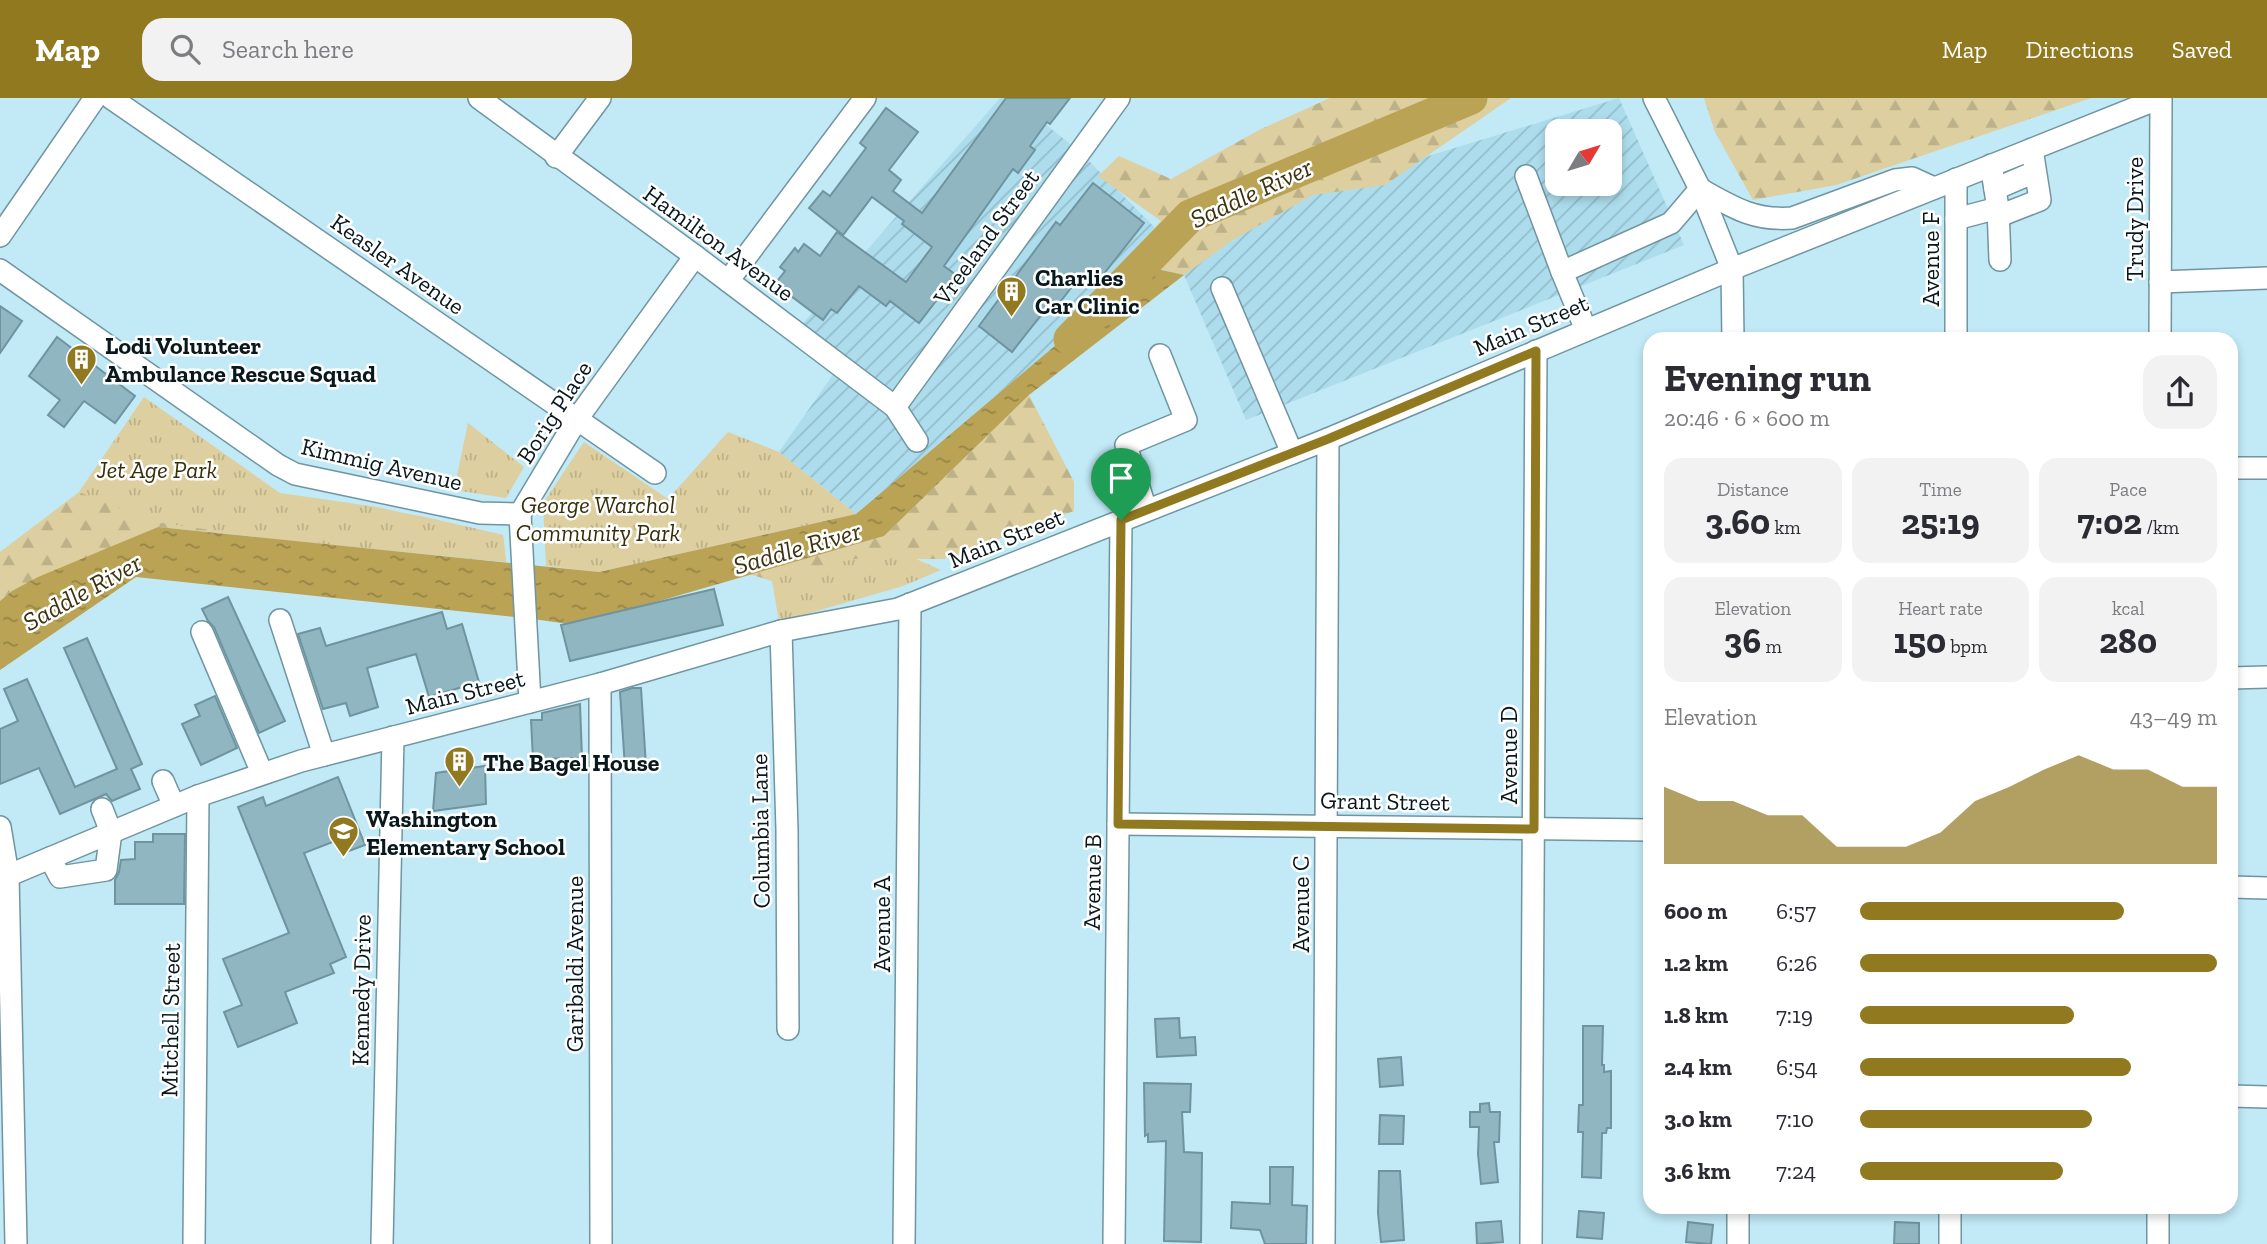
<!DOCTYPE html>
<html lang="en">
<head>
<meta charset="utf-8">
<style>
	:root { --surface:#fff; --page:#f2f2f3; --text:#2b2b33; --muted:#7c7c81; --accent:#917920 }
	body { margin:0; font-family:"Zilla Slab",serif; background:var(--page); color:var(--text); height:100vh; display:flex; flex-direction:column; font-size:26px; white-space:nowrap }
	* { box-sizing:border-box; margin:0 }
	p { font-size:23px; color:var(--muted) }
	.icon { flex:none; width:38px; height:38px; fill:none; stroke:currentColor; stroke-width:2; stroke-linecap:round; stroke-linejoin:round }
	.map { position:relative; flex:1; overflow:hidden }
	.details { position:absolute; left:1643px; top:234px; width:595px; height:882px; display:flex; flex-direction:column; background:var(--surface); border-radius:21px; box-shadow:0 4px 10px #0003 }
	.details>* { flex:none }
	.needle { width:46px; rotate:52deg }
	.buttons { position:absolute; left:1545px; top:21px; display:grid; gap:14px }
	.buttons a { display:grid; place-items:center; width:77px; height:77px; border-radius:14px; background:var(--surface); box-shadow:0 4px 10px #0003; font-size:35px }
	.pin { position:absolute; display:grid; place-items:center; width:60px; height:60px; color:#fff; margin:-72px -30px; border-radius:50% 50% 50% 0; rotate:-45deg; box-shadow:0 0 7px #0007 }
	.pin .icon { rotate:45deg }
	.round { display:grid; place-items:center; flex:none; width:74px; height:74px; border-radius:21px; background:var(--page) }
	.overview { display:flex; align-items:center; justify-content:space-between; height:119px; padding:0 21px }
	h1 { font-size:38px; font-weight:700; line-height:52px }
	.metrics { display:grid; grid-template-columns:repeat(3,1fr); gap:10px; height:119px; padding:7px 21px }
	.metrics div { display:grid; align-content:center; border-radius:18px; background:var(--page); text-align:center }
	.metrics b { font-size:35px; font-weight:700 }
	.metrics small { font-size:19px; font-weight:400 }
	.metrics p { font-size:19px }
	.chart { height:196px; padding:14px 21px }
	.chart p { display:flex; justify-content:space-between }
	.chart svg { width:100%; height:126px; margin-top:7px; fill:var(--accent); opacity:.7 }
	ul { padding:0 21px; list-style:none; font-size:23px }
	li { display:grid; grid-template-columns:112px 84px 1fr; align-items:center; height:52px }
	li i { height:18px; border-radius:9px; background:var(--accent) }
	header { display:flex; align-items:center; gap:42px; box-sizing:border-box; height:98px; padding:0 35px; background:var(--accent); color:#fff }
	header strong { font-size:33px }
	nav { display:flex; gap:38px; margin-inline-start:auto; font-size:24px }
	.search { width:490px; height:63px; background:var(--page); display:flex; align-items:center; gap:18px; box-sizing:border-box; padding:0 24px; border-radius:21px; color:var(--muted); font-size:26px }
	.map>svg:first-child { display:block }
	.industrial { fill:url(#industrial-furrows); fill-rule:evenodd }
	.forest { fill:url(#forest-firs) }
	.park { fill:url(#park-tufts) }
	.water { fill:url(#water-ripples) }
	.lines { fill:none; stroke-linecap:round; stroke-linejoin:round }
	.river { stroke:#baa355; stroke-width:33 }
	.building { fill:#90b6c2; stroke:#6f94a0; stroke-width:2 }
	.minor-casing { stroke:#6f95a0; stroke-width:24 }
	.minor { stroke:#fff; stroke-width:21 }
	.route-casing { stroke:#fff; stroke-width:14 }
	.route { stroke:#917920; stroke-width:9 }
	.labels { text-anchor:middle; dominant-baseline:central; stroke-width:5; stroke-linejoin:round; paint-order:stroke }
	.street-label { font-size:24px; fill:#09181c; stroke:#fff }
	.poi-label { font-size:24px; font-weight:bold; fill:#09181c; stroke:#fff; text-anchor:start }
	.park-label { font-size:24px; font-style:italic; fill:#372e0a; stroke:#fff }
	.water-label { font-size:26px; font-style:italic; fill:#3d3310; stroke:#fff }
</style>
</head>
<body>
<header>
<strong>Map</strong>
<div class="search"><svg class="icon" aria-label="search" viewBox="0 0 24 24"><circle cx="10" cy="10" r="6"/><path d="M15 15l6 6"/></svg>Search here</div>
<nav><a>Map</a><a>Directions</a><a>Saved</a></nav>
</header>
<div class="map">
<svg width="2267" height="1146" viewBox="0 0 2267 1146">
	<defs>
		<pattern id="industrial-furrows" width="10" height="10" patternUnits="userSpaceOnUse" patternTransform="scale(1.75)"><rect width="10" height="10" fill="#addded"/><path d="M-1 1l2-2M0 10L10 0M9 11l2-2" fill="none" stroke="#94bdcb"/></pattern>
		<pattern id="forest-firs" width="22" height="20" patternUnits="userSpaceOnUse" patternTransform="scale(1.75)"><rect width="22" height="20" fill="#ddcf9f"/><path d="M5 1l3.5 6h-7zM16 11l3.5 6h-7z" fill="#bcb188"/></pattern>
		<pattern id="park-tufts" width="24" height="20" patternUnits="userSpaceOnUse" patternTransform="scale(1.75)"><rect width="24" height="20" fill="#ddcf9f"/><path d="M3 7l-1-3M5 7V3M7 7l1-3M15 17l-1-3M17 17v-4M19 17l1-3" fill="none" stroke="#bcb188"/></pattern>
		<pattern id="water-ripples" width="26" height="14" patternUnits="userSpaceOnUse" patternTransform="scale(1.75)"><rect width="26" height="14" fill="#baa355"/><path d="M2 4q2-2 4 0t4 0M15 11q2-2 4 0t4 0" fill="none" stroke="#958446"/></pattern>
	</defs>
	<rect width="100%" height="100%" fill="#c1e9f6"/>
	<path class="industrial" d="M 1000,0 L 1013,0 L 1080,54 L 1174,149 L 1356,80 L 1619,0 L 1684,147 L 1246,322 L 1184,177 L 1148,169 L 856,416 L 779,354 L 841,265 L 797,232 ZM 1558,33 L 1610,33 L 1610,86 L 1558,86 Z"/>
	<g class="forest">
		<polygon points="1330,0 1511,0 1385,87 1313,97 1233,142 1184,177 1125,162 1161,123 1098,78 1119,58 1171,81 1259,32"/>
		<polygon points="1704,0 2091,0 1836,87 1753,102 1715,34"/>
		<polygon points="1029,297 1074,384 1074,413 944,461 896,461 782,486 749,476 884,438"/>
		<polygon points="105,357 208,393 421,418 503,437 506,464 158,429 12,493 0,503 0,454 79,394"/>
	</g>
	<g class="park">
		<polygon points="144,299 280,395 377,409 503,437 506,464 274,441 155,424 79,394"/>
		<polygon points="468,325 524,369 506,400 454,392"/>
		<polygon points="728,334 779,354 856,416 599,474 546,468 543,405 584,344 668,401"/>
		<polygon points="898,453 941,472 903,488 779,524 771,477"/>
	</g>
	<polygon class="water" points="1148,169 1184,177 1029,297 884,438 576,527 533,521 136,479 0,572 0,503 12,493 38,479 158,429 599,474 856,416"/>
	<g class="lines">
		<polyline class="river" points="1070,241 1190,118 1471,0"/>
	</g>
	<g class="building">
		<polygon points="1006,0 1070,0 1050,26 1047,24 1030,48 1035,52 1018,75 1013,71 944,168 956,177 919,225 890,203 886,208 859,188 837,215 831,211 823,222 775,186 785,173 780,169 795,150 798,154 804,146 820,158 837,134 906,184 932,149 902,126 904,123 872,99 843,137 809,110 823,93 830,98 866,50 860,45 886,10 918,34 889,72 901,82 893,93 922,115"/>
		<polygon points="1093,85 1144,125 1095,187 1081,177 1051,216 1045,212 1012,254 979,228 1056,124 1060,127"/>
		<polygon points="0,208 22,223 0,255"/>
		<polygon points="57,239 135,298 115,325 84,303 64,329 48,317 60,302 29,278"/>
		<polygon points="714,491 723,527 570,563 561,527"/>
		<polygon points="228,499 285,623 259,635 214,529 208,523 202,511"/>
		<polygon points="442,514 447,531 462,526 479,584 429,599 416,556 367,570 378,609 350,618 346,605 323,611 298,536 320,530 326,548"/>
		<polygon points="87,540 142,666 131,671 140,691 112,703 106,696 60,716 39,670 0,686 0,631 18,623 4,591 27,581 75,689 117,671 64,550"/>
		<polygon points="632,590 641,590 646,668 625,670 620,594"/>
		<polygon points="215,598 237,650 201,667 182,626 200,618 195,607"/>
		<polygon points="580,606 582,660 533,661 531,622 542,622 542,615"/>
		<polygon points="485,668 486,706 433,713 436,675"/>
		<polygon points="338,679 365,747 341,756 335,743 304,755 346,859 330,866 334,875 285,894 297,925 238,949 224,914 242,907 223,861 289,835 238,709 263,699 266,708"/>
		<polygon points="153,736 185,736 184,806 115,806 115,782 119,774 121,762 135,761 135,744 153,744"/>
		<polygon points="1179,920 1180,940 1195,939 1196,957 1157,959 1155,921"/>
		<polygon points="1583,928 1603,928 1602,967 1604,967 1604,974 1611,973 1611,1030 1607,1030 1606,1035 1602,1035 1601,1080 1582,1079 1583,1034 1578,1034 1579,1007 1583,1007"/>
		<polygon points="1401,959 1403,987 1380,989 1378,961"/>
		<polygon points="1144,985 1191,986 1190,1014 1182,1014 1184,1054 1202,1055 1201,1144 1164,1143 1166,1043 1148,1044 1148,1036 1145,1038"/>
		<polygon points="1489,1005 1490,1014 1500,1014 1499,1044 1494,1044 1498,1084 1481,1086 1478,1056 1479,1029 1470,1029 1470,1014 1480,1014 1480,1006"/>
		<polygon points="1380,1017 1404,1018 1403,1046 1379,1046"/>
		<polygon points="1270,1069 1293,1069 1292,1107 1307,1108 1306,1146 1265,1146 1260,1132 1231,1130 1232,1104 1270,1106"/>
		<polygon points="1379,1073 1400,1073 1404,1142 1381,1144 1378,1115"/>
		<polygon points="1579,1113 1604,1115 1602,1141 1577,1139"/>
		<polygon points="1501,1123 1503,1144 1477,1146 1476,1125"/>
		<polygon points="1688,1124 1713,1127 1711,1146 1686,1144"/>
		<polygon points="1895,1124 1919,1125 1919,1146 1894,1146"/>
	</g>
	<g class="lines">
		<defs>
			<g id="minor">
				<polyline points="111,0 655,375"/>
				<polyline points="479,0 695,158 895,309 917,343"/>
				<polyline points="1654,0 1700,91 1732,171 1733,242"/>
				<polyline points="556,59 600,0"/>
				<polyline points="1526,78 1562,174"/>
				<path d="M 1700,91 C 1732,109 1754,123 1792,120 L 1895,82 L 1912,80 L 1934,90"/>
				<polyline points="1995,91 2035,74"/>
				<polyline points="1998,110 2000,162"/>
				<polyline points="1999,118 2040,102 2032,51"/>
				<polyline points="1956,121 1998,110 1991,67"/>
				<polyline points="0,138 95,0"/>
				<polyline points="0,172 278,367 295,376 480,415 520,416"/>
				<polyline points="728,183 865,0"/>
				<polyline points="2160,184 2267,180"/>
				<polyline points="1222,190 1292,355"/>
				<polyline points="1586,232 1562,174 1671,125 1700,91"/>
				<polyline points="1956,242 1956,81"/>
				<polyline points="2160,242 2161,0"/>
				<polyline points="895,309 1119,0"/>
				<polyline points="2231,370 2267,370"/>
				<polyline points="1146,412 1126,347 1186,322 1160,257"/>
				<polyline points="280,522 324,657"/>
				<polyline points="781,533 787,732 788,931"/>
				<polyline points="202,534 262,675"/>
				<polyline points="2231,580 2267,579"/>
				<polyline points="600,586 601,1146"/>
				<polyline points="530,604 520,416 577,321 695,158"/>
				<polyline points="163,683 174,708"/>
				<polyline points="1118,726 1650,732"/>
				<polyline points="0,729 8,777 16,1146"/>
				<polyline points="50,760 60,779 106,772 111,734 102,711"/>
				<polyline points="0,781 198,698 301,663 600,586 781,533 898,511 1328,341 1732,171 2160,0"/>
				<polyline points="2231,789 2267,790"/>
				<polyline points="2231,998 2267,999"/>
				<polyline points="1738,1110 1738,1146"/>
				<polyline points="194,1146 198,698"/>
				<polyline points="382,1146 393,639"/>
				<polyline points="904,1146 910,506"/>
				<polyline points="1114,1146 1121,423"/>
				<polyline points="1324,1146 1328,341"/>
				<polyline points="1531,1146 1536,253"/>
				<polyline points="1950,1146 1950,1110"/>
				<polyline points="2158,1146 2158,1110"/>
			</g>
		</defs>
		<use href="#minor" class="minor-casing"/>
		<use href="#minor" class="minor"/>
	</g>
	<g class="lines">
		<defs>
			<polygon id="route" points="1536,253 1534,731 1118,726 1121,422 1328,341"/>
		</defs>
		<use href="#route" class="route-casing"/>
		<use href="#route" class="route"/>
	</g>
	<defs>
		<symbol id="building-pin" viewBox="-11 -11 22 30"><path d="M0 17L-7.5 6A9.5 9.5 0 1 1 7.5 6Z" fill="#917920" stroke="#fff"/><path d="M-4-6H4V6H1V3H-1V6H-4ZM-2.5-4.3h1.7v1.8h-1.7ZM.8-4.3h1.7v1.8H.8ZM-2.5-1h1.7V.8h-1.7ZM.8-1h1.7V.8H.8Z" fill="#fff"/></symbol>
		<symbol id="school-pin" viewBox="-11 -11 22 30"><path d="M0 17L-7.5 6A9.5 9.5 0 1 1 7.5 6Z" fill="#917920" stroke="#fff"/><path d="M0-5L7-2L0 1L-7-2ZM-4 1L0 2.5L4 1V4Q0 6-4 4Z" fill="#fff"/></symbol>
	</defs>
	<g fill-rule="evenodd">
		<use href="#building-pin" x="994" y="176" width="35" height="47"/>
		<use href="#building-pin" x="64" y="244" width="35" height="47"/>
		<use href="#building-pin" x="442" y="646" width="35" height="47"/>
		<use href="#school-pin" x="326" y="716" width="35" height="47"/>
	</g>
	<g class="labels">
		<g class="street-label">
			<text transform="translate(2134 121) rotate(-90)">Trudy Drive</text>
			<text transform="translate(986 139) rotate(-54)">Vreeland Street</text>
			<text transform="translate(719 145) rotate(36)">Hamilton Avenue</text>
			<text transform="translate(1930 161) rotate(-90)">Avenue F</text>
			<text transform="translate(398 166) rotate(35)">Keasler Avenue</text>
			<text transform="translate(1531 227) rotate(-23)">Main Street</text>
			<text transform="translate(554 314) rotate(-57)">Borig Place</text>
			<text transform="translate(382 366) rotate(13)">Kimmig Avenue</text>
			<text transform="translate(1006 440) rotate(-22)">Main Street</text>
			<text transform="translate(465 594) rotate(-14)">Main Street</text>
			<text transform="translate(1508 657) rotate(-90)">Avenue D</text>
			<text transform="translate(1385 703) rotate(1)">Grant Street</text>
			<text transform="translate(760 733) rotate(-91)">Columbia Lane</text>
			<text transform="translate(1092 784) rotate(-89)">Avenue B</text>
			<text transform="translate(1300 806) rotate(-90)">Avenue C</text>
			<text transform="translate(881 826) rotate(-90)">Avenue A</text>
			<text transform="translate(574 866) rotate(-90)">Garibaldi Avenue</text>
			<text transform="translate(361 892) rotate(-89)">Kennedy Drive</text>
			<text transform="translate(170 922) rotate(-89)">Mitchell Street</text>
		</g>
		<g class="poi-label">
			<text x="1035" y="179">Charlies<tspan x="1035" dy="28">Car Clinic</tspan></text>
			<text x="105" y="247">Lodi Volunteer<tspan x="105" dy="28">Ambulance Rescue Squad</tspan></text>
			<text x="483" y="664">The Bagel House</text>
			<text x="366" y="720">Washington<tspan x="366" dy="28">Elementary School</tspan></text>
		</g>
		<g class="park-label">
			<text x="157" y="371">Jet Age Park</text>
			<text x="598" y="406">George Warchol<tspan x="598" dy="28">Community Park</tspan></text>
		</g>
		<g class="water-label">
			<text transform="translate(1251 95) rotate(-25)">Saddle River</text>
			<text transform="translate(797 450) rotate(-16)">Saddle River</text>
			<text transform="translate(82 494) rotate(-29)">Saddle River</text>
		</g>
	</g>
</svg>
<div class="buttons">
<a><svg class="needle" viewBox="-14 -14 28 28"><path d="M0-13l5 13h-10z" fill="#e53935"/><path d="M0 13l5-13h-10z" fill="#7c7c81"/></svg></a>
</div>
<div class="pin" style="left:1121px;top:422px;background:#1e9e55"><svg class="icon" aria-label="arrive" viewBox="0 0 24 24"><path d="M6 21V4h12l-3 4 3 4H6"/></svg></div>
<section class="details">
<div class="overview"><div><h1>Evening run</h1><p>20:46 · 6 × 600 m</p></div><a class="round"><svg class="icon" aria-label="share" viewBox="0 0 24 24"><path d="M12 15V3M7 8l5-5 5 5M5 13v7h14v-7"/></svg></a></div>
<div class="metrics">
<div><p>Distance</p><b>3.60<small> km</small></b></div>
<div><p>Time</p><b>25:19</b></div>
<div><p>Pace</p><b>7:02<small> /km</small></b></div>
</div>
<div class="metrics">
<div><p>Elevation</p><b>36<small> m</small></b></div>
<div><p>Heart rate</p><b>150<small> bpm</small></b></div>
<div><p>kcal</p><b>280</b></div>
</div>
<div class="chart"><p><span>Elevation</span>43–49 m</p>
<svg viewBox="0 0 160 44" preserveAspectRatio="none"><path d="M0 44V17L10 22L20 22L30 27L40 27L50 38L60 38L70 38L80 33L90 22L100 17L110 11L120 6L130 11L140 11L150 17L160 17V44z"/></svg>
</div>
<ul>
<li><b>600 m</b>6:57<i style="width:74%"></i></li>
<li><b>1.2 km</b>6:26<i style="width:100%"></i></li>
<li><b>1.8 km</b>7:19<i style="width:60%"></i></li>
<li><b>2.4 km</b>6:54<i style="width:76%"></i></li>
<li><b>3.0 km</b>7:10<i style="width:65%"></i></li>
<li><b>3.6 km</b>7:24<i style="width:57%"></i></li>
</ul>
</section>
</div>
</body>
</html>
